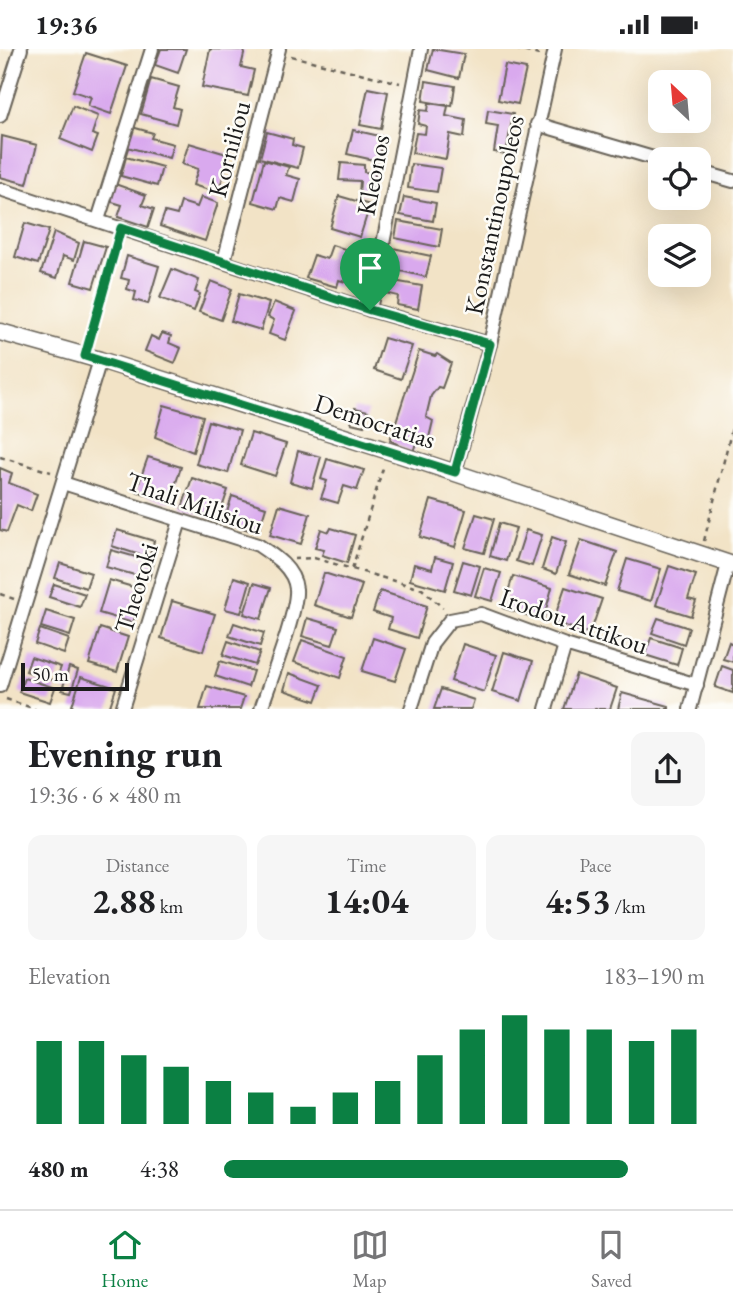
<!DOCTYPE html>
<html lang="en">
<head>
<meta charset="utf-8">
<style>
	:root { --surface:#fff; --page:#f6f6f6; --text:#202124; --muted:#757577; --line:#e0e0e0; --accent:#0b8043 }
	body { margin:0; font-family:"EB Garamond",serif; background:var(--page); color:var(--text); height:100vh; display:flex; flex-direction:column; font-size:26px; white-space:nowrap }
	* { box-sizing:border-box; margin:0 }
	p { font-size:23px; color:var(--muted) }
	.icon { flex:none; width:38px; height:38px; fill:none; stroke:currentColor; stroke-width:2; stroke-linecap:round; stroke-linejoin:round }
	.map { position:relative; height:660px; overflow:hidden }
	.sheet { display:flex; flex-direction:column; background:var(--surface); flex:1 }
	.sheet>* { flex:none }
	.needle { width:46px; rotate:334deg }
	.controls { position:absolute; left:648px; top:21px; display:grid; gap:14px }
	.controls a { display:grid; place-items:center; width:63px; height:63px; border-radius:14px; background:var(--surface); box-shadow:0 7px 28px #0002; font-size:35px }
	.scale { position:absolute; left:21px; bottom:18px; width:108px; box-sizing:border-box; padding-left:7px; border:4px solid #1c1c1c; border-top:0; font-size:19px; line-height:24px; white-space:nowrap; color:#1c1c1c; -webkit-text-stroke:5px #fdfcf7; paint-order:stroke }
	.pin { position:absolute; display:grid; place-items:center; width:60px; height:60px; color:#fff; margin:-72px -30px; border-radius:50% 50% 50% 0; rotate:-45deg; box-shadow:0 0 7px #0007 }
	.pin .icon { rotate:45deg }
	.round { display:grid; place-items:center; flex:none; width:74px; height:74px; border-radius:14px; background:var(--page) }
	.overview { display:flex; align-items:center; justify-content:space-between; height:119px; padding:0 28px }
	h1 { font-size:38px; font-weight:700; line-height:52px }
	.stats { display:grid; grid-template-columns:repeat(3,1fr); gap:10px; height:119px; padding:7px 28px }
	.stats div { display:grid; align-content:center; border-radius:14px; background:var(--page); text-align:center }
	.stats b { font-size:35px; font-weight:700 }
	.stats small { font-size:19px; font-weight:400 }
	.stats p { font-size:19px }
	.chart { height:196px; padding:14px 28px }
	.chart p { display:flex; justify-content:space-between }
	.chart svg { width:100%; height:126px; margin-top:7px; stroke:var(--accent); stroke-width:6 }
	ul { padding:0 28px; list-style:none; font-size:23px }
	li { display:grid; grid-template-columns:112px 84px 1fr; align-items:center; height:52px }
	li i { height:18px; border-radius:9px; background:var(--accent) }
	.status { display:flex; justify-content:space-between; align-items:center; height:49px; padding:0 35px; background:var(--surface); direction:ltr }
	.status svg { height:19px; fill:currentColor }
	.tab-bar { display:flex; justify-content:space-around; align-items:center; height:98px; border-top:2px solid var(--line); background:var(--surface); font-size:19px; color:var(--muted) }
	.tab-bar a { display:grid; justify-items:center; gap:4px }
	.tab-bar .selected { color:var(--accent) }
	.map>svg:first-child { display:block }
	.building { fill:#d9a9ee }
	.lines { fill:none; stroke-linecap:round; stroke-linejoin:round }
	.minor-casing { stroke:#676258; stroke-width:16 }
	.tertiary-casing { stroke:#676258; stroke-width:19 }
	.path { stroke:#676258; stroke-width:2.5; stroke-dasharray:5 5; stroke-linecap:butt }
	.minor { stroke:#fff; stroke-width:12 }
	.tertiary { stroke:#fff; stroke-width:16 }
	.route-casing { stroke:#fff; stroke-width:14 }
	.route { stroke:#0b8043; stroke-width:9 }
	.labels { text-anchor:middle; dominant-baseline:central; stroke-width:5; stroke-linejoin:round; paint-order:stroke }
	.street-label { font-size:26px; fill:#1c1c1c; stroke:#fdfcf7 }
</style>
</head>
<body>
<div class="status"><b>19:36</b><svg viewBox="0 0 49 12"><path d="M0 12V9h3v3zM5 12V6h3v6zM10 12V3h3v9zM15 12V0h3v12zM26 1h20v11H26zM47 4h2v5h-2z"/></svg></div>
<div class="map">
<svg width="733" height="660" viewBox="0 0 733 660">
	<rect width="100%" height="100%" fill="#fdfcf7"/>
	<filter id="ink" filterUnits="userSpaceOnUse"><feTurbulence type="fractalNoise" baseFrequency=".0143" numOctaves="2"/><feDisplacementMap in="SourceGraphic" scale="14" xChannelSelector="R" yChannelSelector="G"/><feConvolveMatrix kernelMatrix="1 2 1 2 8 2 1 2 1" color-interpolation-filters="sRGB"/></filter>
	<filter id="wash" filterUnits="userSpaceOnUse"><feTurbulence type="fractalNoise" baseFrequency=".00686" numOctaves="4" result="noise"/><feDisplacementMap in="SourceGraphic" scale="28" xChannelSelector="R" yChannelSelector="G"/><feGaussianBlur stdDeviation="1.57" result="paint"/><feColorMatrix in="noise" values="0 0 0 0 0 0 0 0 0 0 0 0 0 0 0 0 0 1.4 0 .05"/><feComposite in="paint" operator="in"/></filter>
	<g filter="url(#wash)">
		<rect width="100%" height="100%" fill="#f2e3c6"/>
		<g id="blocks">
			<g class="building">
				<polygon points="161,0 186,0 178,24 155,16"/>
				<polygon points="210,0 245,1 241,18 254,21 248,47 202,38"/>
				<polygon points="433,0 464,5 459,29 428,21"/>
				<polygon points="86,4 127,17 111,65 88,57 91,48 73,42"/>
				<polygon points="505,16 526,20 518,55 498,51"/>
				<polygon points="151,30 179,38 173,58 180,60 176,75 141,65"/>
				<polygon points="426,32 455,37 452,57 423,52"/>
				<polygon points="368,39 388,43 381,80 360,76"/>
				<polygon points="429,54 448,57 446,67 466,71 464,88 450,85 446,110 412,104 416,84 425,85 426,77 418,75 420,61 428,62"/>
				<polygon points="73,57 98,67 92,85 98,87 92,103 60,90"/>
				<polygon points="488,61 513,65 506,105 494,103 498,77 486,75"/>
				<polygon points="132,78 153,84 151,89 173,95 169,109 127,98"/>
				<polygon points="353,81 384,88 378,112 347,105"/>
				<polygon points="267,83 293,90 292,96 303,99 298,119 260,109"/>
				<polygon points="2,87 37,96 27,135 0,128"/>
				<polygon points="189,94 230,106 218,144 193,136 198,120 182,115"/>
				<polygon points="126,108 162,118 157,137 121,127"/>
				<polygon points="264,111 289,118 286,126 300,130 294,153 280,149 277,160 253,153"/>
				<polygon points="341,114 364,116 364,123 375,124 373,146 359,145 360,132 339,131"/>
				<polygon points="411,115 441,119 437,143 408,139"/>
				<polygon points="115,135 146,146 142,156 154,160 148,178 118,168 122,156 109,152"/>
				<polygon points="339,147 370,156 360,188 330,179"/>
				<polygon points="201,148 218,154 205,192 160,177 165,163 177,166 181,153 197,158"/>
				<polygon points="404,148 436,154 433,172 400,166"/>
				<polygon points="398,172 442,180 439,198 395,189"/>
				<polygon points="25,174 49,181 38,215 15,208"/>
				<polygon points="54,183 79,194 74,211 63,207 57,229 41,224"/>
				<polygon points="84,192 106,198 93,239 72,233"/>
				<polygon points="332,196 363,206 352,235 339,231 337,238 306,229 314,206 327,210"/>
				<polygon points="393,199 431,207 426,228 388,219"/>
				<polygon points="127,207 159,217 148,255 134,251 136,243 127,240 129,231 121,229"/>
				<polygon points="172,220 199,231 195,243 200,245 194,262 160,249"/>
				<polygon points="388,231 422,237 418,260 397,256 398,247 385,244"/>
				<polygon points="211,232 232,240 221,271 199,263"/>
				<polygon points="239,245 269,254 261,281 231,272"/>
				<polygon points="274,253 296,262 285,291 269,285 274,271 268,268"/>
				<polygon points="162,284 171,287 169,294 181,299 175,314 145,302 151,287 159,291"/>
				<polygon points="384,289 412,297 401,330 374,321"/>
				<polygon points="419,302 435,307 437,305 451,314 442,339 438,338 431,347 426,368 433,372 428,393 417,390 413,404 390,391"/>
				<polygon points="164,356 203,367 193,403 155,388"/>
				<polygon points="355,359 368,362 364,377 351,374"/>
				<polygon points="208,372 240,381 228,424 196,415"/>
				<polygon points="251,384 286,395 275,427 241,416"/>
				<polygon points="298,402 321,408 312,439 290,433"/>
				<polygon points="148,408 181,418 170,453 136,442"/>
				<polygon points="327,410 364,421 357,441 344,437 338,454 321,449 327,432 321,430"/>
				<polygon points="0,419 12,424 9,434 37,445 31,462 17,456 7,483 0,481"/>
				<polygon points="192,429 228,441 218,471 182,459"/>
				<polygon points="232,447 266,458 258,484 224,473"/>
				<polygon points="431,451 466,461 455,498 420,488"/>
				<polygon points="279,456 310,465 301,495 270,486"/>
				<polygon points="476,465 494,470 484,504 465,499"/>
				<polygon points="499,474 516,479 506,512 490,507"/>
				<polygon points="331,479 355,486 347,514 322,506 324,501 315,499 321,480 329,483"/>
				<polygon points="117,481 154,492 149,509 112,497"/>
				<polygon points="526,481 542,486 532,517 516,512"/>
				<polygon points="552,488 566,493 556,525 542,520"/>
				<polygon points="581,491 617,503 605,537 569,525"/>
				<polygon points="111,501 154,513 149,530 106,518"/>
				<polygon points="435,508 453,513 445,541 410,531 414,515 432,520"/>
				<polygon points="627,510 661,520 651,552 617,542"/>
				<polygon points="463,512 480,517 471,546 454,541"/>
				<polygon points="60,514 91,524 86,539 55,529"/>
				<polygon points="669,517 696,526 688,550 696,552 691,567 656,556"/>
				<polygon points="484,519 501,524 492,552 475,547"/>
				<polygon points="324,524 362,536 351,568 314,556"/>
				<polygon points="513,527 552,539 543,571 503,559"/>
				<polygon points="234,528 250,533 241,564 225,560"/>
				<polygon points="109,531 143,541 133,574 99,564"/>
				<polygon points="254,534 271,539 261,570 244,565"/>
				<polygon points="54,535 85,545 80,558 49,548"/>
				<polygon points="565,538 602,550 590,585 553,573"/>
				<polygon points="380,542 427,557 417,589 388,580 391,569 373,563"/>
				<polygon points="172,552 215,565 203,602 161,589"/>
				<polygon points="46,562 75,571 70,587 41,578"/>
				<polygon points="307,569 338,578 332,596 302,587"/>
				<polygon points="658,569 689,579 684,595 652,584"/>
				<polygon points="234,574 264,584 260,597 229,587"/>
				<polygon points="100,579 128,588 117,623 89,615"/>
				<polygon points="40,580 69,590 64,605 35,595"/>
				<polygon points="373,589 406,600 395,632 362,622"/>
				<polygon points="651,589 682,599 677,616 645,606"/>
				<polygon points="302,591 347,607 340,629 294,613"/>
				<polygon points="228,592 260,603 255,616 223,606"/>
				<polygon points="729,593 733,595 733,613 723,610"/>
				<polygon points="463,595 496,606 484,643 451,632"/>
				<polygon points="504,603 533,612 521,652 492,643"/>
				<polygon points="31,608 61,618 56,632 26,622"/>
				<polygon points="220,612 253,622 248,638 215,627"/>
				<polygon points="722,617 733,621 733,644 715,638"/>
				<polygon points="69,618 78,621 71,643 62,641"/>
				<polygon points="289,624 322,636 316,652 284,641"/>
				<polygon points="576,625 617,639 610,660 564,660"/>
				<polygon points="81,628 116,639 109,660 71,660"/>
				<polygon points="24,629 55,639 50,653 19,643"/>
				<polygon points="207,637 244,648 240,660 200,660"/>
				<polygon points="441,640 474,651 471,660 434,660"/>
				<polygon points="622,644 669,657 669,660 618,660"/>
			</g>
		</g>
	</g>
	<g filter="url(#ink)">
		<use href="#blocks" fill-opacity="0" stroke="#676258" stroke-width="2"/>
		<g class="lines">
			<defs>
				<g id="minor">
					<polyline points="0,67 21,0"/>
					<polyline points="537,75 660,111"/>
					<polyline points="698,122 733,132"/>
					<polyline points="0,140 370,261 490,295"/>
					<polyline points="98,171 152,0"/>
					<polyline points="224,212 279,0"/>
					<polyline points="370,261 421,0"/>
					<polyline points="455,423 490,295 555,0"/>
					<path d="M 63,434 L 258,496 C 273,506 294,519 296,540 C 298,562 269,635 261,660"/>
					<polyline points="0,637 100,311"/>
					<polyline points="122,660 180,472"/>
					<polyline points="411,660 432,594 450,571 481,565 565,596 697,636"/>
					<polyline points="546,660 565,596"/>
					<polyline points="690,660 728,515"/>
				</g>
				<polyline id="tertiary" points="0,283 100,311 395,404 733,516"/>
			</defs>
			<use href="#minor" class="minor-casing"/>
			<use href="#tertiary" class="tertiary-casing"/>
			<g class="path">
				<polyline points="515,0 539,6"/>
				<polyline points="291,7 400,34"/>
				<polyline points="89,293 118,192"/>
				<polyline points="0,408 51,423"/>
				<polyline points="704,492 733,375"/>
				<polyline points="294,510 314,509 422,540 443,559"/>
				<polyline points="352,520 384,416"/>
				<polyline points="0,545 14,550"/>
				<polyline points="6,650 35,660"/>
			</g>
			<use href="#minor" class="minor"/>
			<use href="#tertiary" class="tertiary"/>
		</g>
	</g>
	<g class="lines" filter="url(#ink)">
		<defs>
			<polygon id="route" points="121,179 370,261 490,295 455,423 85,307"/>
		</defs>
		<use href="#route" class="route-casing"/>
		<use href="#route" class="route"/>
	</g>
	<g class="labels">
		<g class="street-label">
			<text transform="translate(229 100) rotate(-75)">Korniliou</text>
			<text transform="translate(373 126) rotate(-79)">Kleonos</text>
			<text transform="translate(494 166) rotate(-78)">Konstantinoupoleos</text>
			<text transform="translate(375 372) rotate(18)">Democratias</text>
			<text transform="translate(195 454) rotate(19)">Thali Milisiou</text>
			<text transform="translate(136 539) rotate(-73)">Theotoki</text>
			<text transform="translate(574 572) rotate(19)">Irodou Attikou</text>
		</g>
	</g>
</svg>
<div class="controls">
<a><svg class="needle" viewBox="-14 -14 28 28"><path d="M0-13l5 13h-10z" fill="#e53935"/><path d="M0 13l5-13h-10z" fill="#757577"/></svg></a>
<a><svg class="icon" aria-label="locate" viewBox="0 0 24 24"><circle cx="12" cy="12" r="6"/><path d="M12 2v4M12 18v4M2 12h4M18 12h4"/></svg></a>
<a><svg class="icon" aria-label="layers" viewBox="0 0 24 24"><path d="M12 4l9 5-9 5-9-5zM3 14l9 5 9-5"/></svg></a>
</div>
<div class="scale">50 m</div>
<div class="pin" style="left:370px;top:261px;background:#1e9e55"><svg class="icon" aria-label="arrive" viewBox="0 0 24 24"><path d="M6 21V4h12l-3 4 3 4H6"/></svg></div>
</div>
<section class="sheet">
<div class="overview"><div><h1>Evening run</h1><p>19:36 · 6 × 480 m</p></div><a class="round"><svg class="icon" aria-label="share" viewBox="0 0 24 24"><path d="M12 15V3M7 8l5-5 5 5M5 13v7h14v-7"/></svg></a></div>
<div class="stats">
<div><p>Distance</p><b>2.88<small> km</small></b></div>
<div><p>Time</p><b>14:04</b></div>
<div><p>Pace</p><b>4:53<small> /km</small></b></div>
</div>
<div class="chart"><p><span>Elevation</span>183–190 m</p>
<svg viewBox="0 0 160 44" preserveAspectRatio="none"><path d="M5 44V15M15 44V15M25 44V20M35 44V24M45 44V29M55 44V33M65 44V38M75 44V33M85 44V29M95 44V20M105 44V11M115 44V6M125 44V11M135 44V11M145 44V15M155 44V11"/></svg>
</div>
<ul>
<li><b>480 m</b>4:38<i style="width:84%"></i></li>
</ul>
</section>
<nav class="tab-bar">
<a class="selected"><svg class="icon" aria-label="home" viewBox="0 0 24 24"><path d="M3 11l9-7 9 7M6 9v11h12V9"/></svg>Home</a>
<a><svg class="icon" aria-label="map" viewBox="0 0 24 24"><path d="M3 6l6-2 6 2 6-2v14l-6 2-6-2-6 2zM9 4v14M15 6v14"/></svg>Map</a>
<a><svg class="icon" aria-label="saved" viewBox="0 0 24 24"><path d="M7 4h10v16l-5-4-5 4z"/></svg>Saved</a>
</nav>
</body>
</html>
